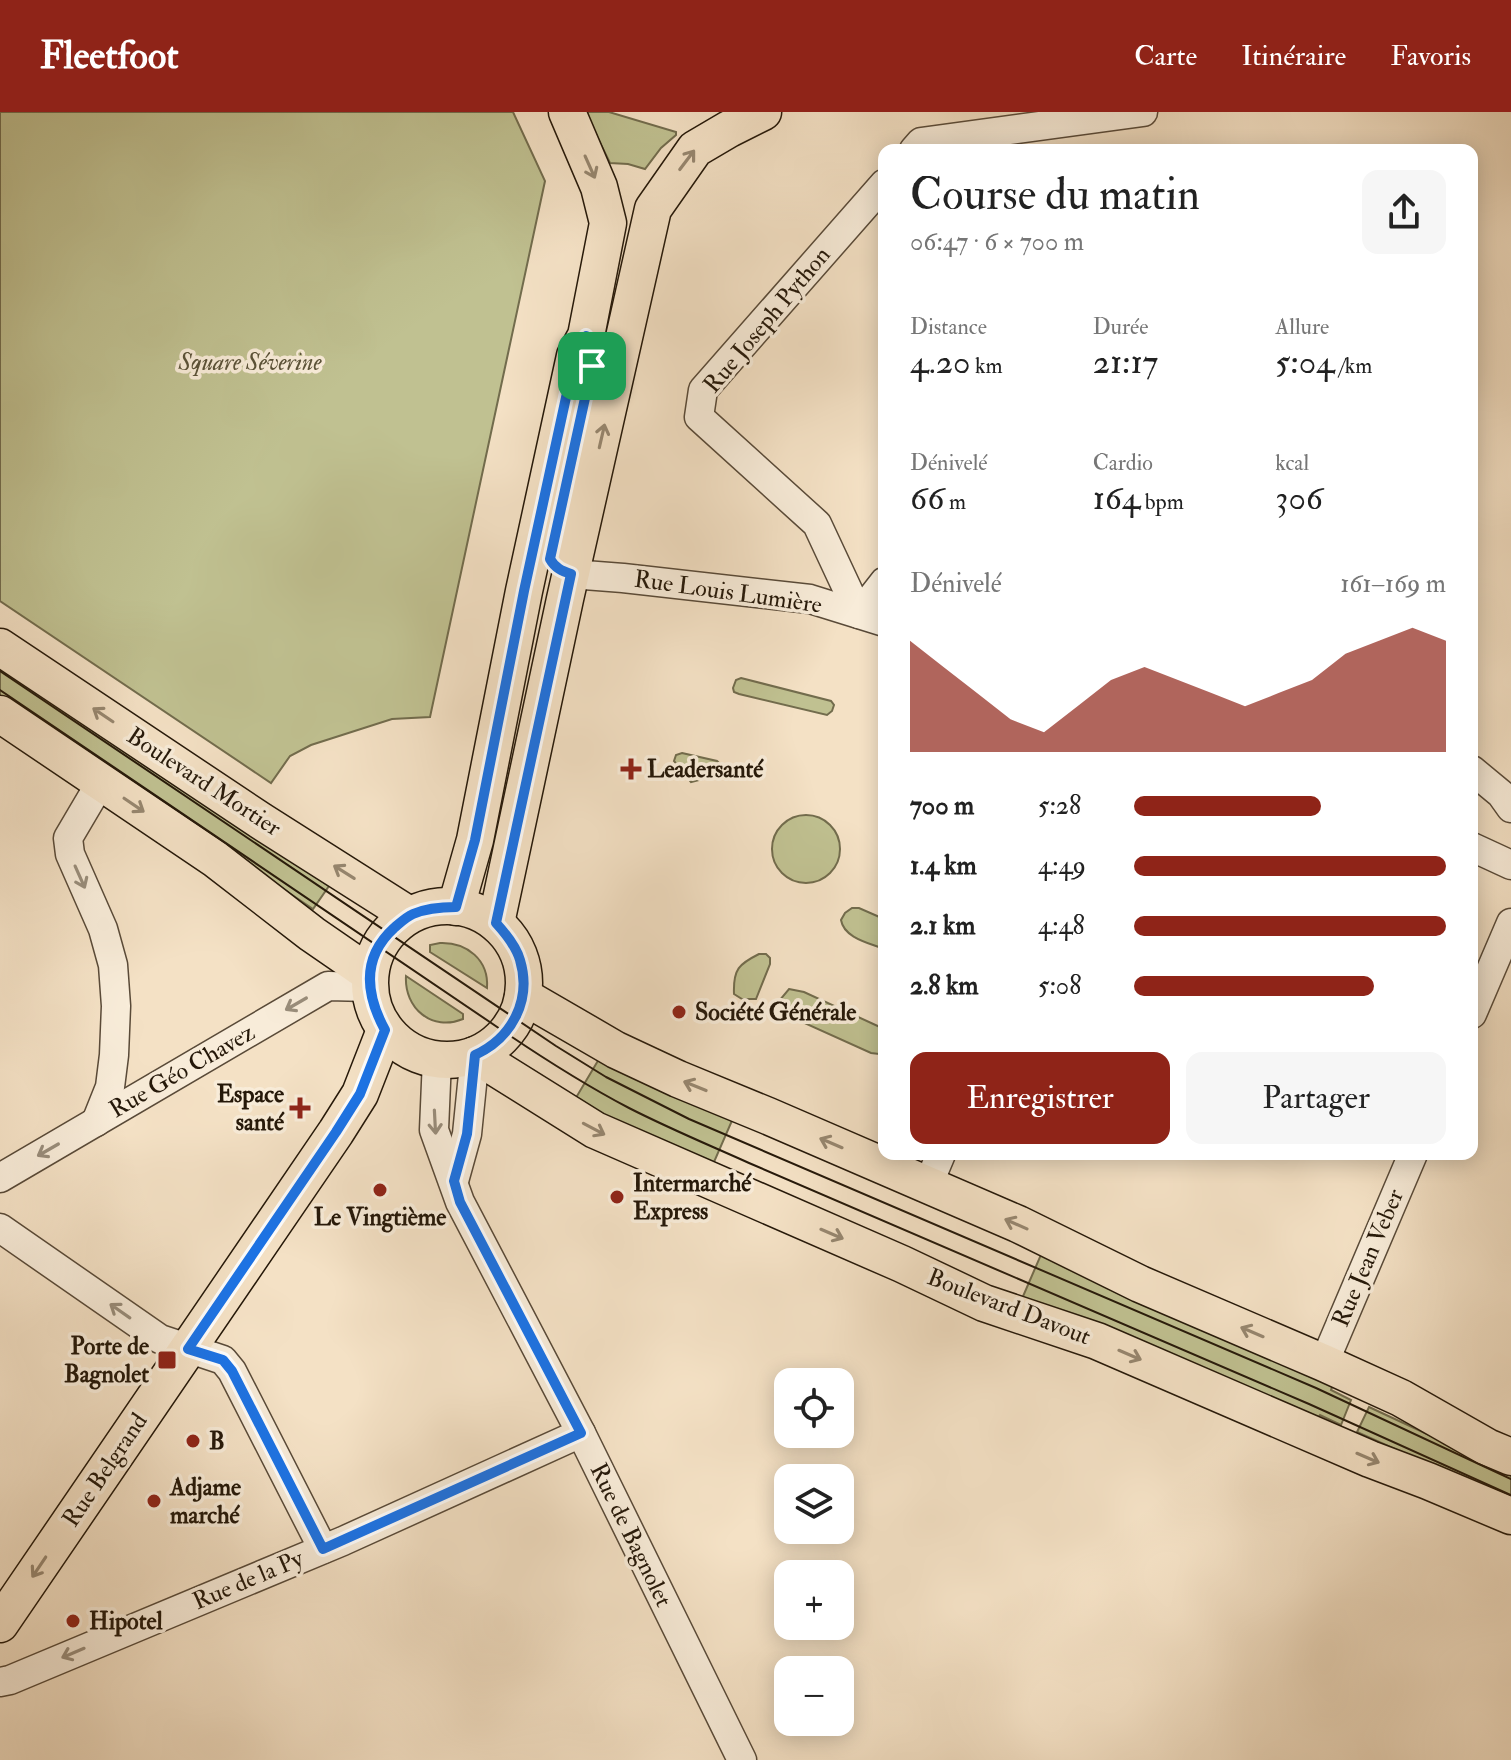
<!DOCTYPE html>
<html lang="fr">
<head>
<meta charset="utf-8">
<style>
	:root { --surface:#fff; --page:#f6f6f6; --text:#222; --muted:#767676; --accent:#8f2418 }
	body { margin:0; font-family:"IM FELL Double Pica",serif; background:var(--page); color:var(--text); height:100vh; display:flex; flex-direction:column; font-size:30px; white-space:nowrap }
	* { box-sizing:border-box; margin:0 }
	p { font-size:26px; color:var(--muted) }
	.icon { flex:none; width:44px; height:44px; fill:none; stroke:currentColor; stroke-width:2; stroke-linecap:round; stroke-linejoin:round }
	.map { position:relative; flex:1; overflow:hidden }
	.sheet { position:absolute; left:878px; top:32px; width:600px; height:1016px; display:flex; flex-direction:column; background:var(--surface); border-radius:16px; box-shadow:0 4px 20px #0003 }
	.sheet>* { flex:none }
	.tools { position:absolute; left:774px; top:1256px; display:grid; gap:16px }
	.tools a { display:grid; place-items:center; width:80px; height:80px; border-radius:16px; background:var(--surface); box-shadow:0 4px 20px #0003; font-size:40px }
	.pin { position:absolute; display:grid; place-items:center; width:68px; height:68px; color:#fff; margin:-34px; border-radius:16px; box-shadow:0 4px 12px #0006 }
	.round { display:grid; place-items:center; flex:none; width:84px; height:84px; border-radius:16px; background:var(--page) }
	.summary { display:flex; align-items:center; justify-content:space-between; height:136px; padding:0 32px }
	h1 { font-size:44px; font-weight:600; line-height:60px }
	.stats { display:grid; grid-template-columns:repeat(3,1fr); gap:12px; height:136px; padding:8px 32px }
	.stats div { display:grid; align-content:center }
	.stats b { font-size:34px; font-weight:600 }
	.stats small { font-size:22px; font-weight:400 }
	.stats p { font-size:22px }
	.chart { height:224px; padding:16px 32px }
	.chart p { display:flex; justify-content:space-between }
	.chart svg { width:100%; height:144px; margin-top:8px; fill:var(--accent); opacity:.7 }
	.cta { display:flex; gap:16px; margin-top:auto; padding:16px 32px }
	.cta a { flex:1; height:92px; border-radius:16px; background:var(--accent); color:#fff; font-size:32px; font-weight:600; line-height:92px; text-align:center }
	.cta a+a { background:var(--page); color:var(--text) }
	ul { padding:0 32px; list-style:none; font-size:26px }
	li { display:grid; grid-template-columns:128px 96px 1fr; align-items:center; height:60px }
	li i { height:20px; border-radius:10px; background:var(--accent) }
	header { display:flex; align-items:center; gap:48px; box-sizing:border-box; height:112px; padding:0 40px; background:var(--accent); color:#fff }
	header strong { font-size:38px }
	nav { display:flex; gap:44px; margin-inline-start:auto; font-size:28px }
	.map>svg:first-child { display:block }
	.green { fill:#c0c191; stroke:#726c4d; stroke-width:2 }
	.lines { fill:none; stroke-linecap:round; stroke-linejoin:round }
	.minor-casing { stroke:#594a38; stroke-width:31 }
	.major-casing { stroke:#251809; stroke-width:39 }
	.minor { stroke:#f8ecd9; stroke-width:28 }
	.major { stroke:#f4e1c5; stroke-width:36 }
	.tram { stroke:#251809; stroke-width:2 }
	.oneway { stroke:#978770 }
	.oneway2 { stroke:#998d7b }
	.route-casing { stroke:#fff; stroke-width:16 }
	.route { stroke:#1a73e8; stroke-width:10 }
	.poi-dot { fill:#8f2418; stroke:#f8ecd9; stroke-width:3 }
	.labels { text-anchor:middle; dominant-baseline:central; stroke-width:7; stroke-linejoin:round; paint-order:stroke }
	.street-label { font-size:24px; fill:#251809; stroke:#f8ecd9 }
	.park-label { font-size:24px; font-style:italic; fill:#5b5339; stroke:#f8ecd9 }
	.poi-label { font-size:24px; font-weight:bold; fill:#251809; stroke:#f8ecd9; text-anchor:start }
</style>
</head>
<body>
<header>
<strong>Fleetfoot</strong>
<nav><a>Carte</a><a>Itinéraire</a><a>Favoris</a></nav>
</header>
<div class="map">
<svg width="1511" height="1648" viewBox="0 0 1511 1648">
	<rect width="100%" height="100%" fill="#f4e1c5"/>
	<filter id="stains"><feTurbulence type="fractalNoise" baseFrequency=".0025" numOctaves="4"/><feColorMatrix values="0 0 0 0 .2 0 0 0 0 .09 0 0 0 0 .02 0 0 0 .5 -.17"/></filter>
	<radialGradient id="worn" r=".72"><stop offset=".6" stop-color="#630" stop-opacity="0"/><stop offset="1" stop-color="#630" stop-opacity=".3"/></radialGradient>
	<g class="green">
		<polygon points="0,0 513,0 545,69 430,605 392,607 311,633 290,644 271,671 0,489"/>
		<polygon points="585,0 609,0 676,20 676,23 661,36 645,57 628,52 610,51"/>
		<polygon points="0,553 329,774 313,797 0,586"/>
		<polygon points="741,566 831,589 834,593 832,599 827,603 739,582 734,580 733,576 736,568"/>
		<polygon points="682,641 717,649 722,654 722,662 691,670 674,649 676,643"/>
		<circle cx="806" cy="737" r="34"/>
		<path d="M 852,796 L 859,796 L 884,807 L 884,837 C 869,831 844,826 841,808 L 845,801 Z"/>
		<path d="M 440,831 C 467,830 489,848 487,876 L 430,840 L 430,833 Z"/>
		<path d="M 759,842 L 766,842 L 770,846 L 770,852 L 756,887 L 742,887 L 734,882 C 733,857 739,852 759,842 Z"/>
		<path d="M 406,864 L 463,902 L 463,907 C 432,920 404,896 406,864 Z"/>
		<polygon points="789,877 804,880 882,916 884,917 884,936 879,942 871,941 791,905 780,896 779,889"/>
		<polygon points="599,947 734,1004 711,1057 574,989"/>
		<polygon points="1043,1138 1334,1270 1331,1278 1351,1288 1341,1313 1320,1303 1316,1310 1021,1189"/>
		<polygon points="1369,1295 1511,1361 1511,1389 1357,1320"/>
	</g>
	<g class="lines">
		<defs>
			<g id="minor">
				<polyline points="914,38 921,30 1143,0"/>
				<polyline points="884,72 703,278 699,305 817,412 859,502 884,470"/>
				<polyline points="571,462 623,466 810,487 884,510"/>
				<polyline points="1472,658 1501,682 1511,696"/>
				<polyline points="1472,735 1511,753"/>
				<polyline points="1472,902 1511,811"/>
				<polyline points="437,947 434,1018 460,1090 581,1321 742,1648"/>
				<polyline points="96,1010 110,975 114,943 116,894 113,853 103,817 70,742 68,726 101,670"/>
				<polyline points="0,1066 328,874 369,875"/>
				<polyline points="454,1069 467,1022 475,943"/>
				<polyline points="928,1073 941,1042"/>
				<polyline points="0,1116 160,1227 223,1248 232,1259 323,1437"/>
				<polyline points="1324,1251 1413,1042"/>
				<polyline points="0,1570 10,1568 343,1429 581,1321"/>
			</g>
			<g id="major">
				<polyline points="0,535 261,709 409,803"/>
				<polyline points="0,602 215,747 312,822 370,862"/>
				<circle cx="447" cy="871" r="77"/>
				<polyline points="456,795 475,728 524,479 575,244 586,224 608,111 599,75 567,0"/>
				<polyline points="496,811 565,487 653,97 695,37 729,17 763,0"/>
				<polyline points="523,884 616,938 678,967 768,1004 1018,1112 1140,1172 1324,1251 1401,1286 1487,1335 1511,1345"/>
				<polyline points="475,943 595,1018 902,1152 984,1191 1097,1229 1370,1347 1428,1369 1511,1404"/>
				<polyline points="0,1512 336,1020 360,982 385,918"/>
			</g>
		</defs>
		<use href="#minor" class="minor-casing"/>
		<use href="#major" class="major-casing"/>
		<use href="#minor" class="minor"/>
		<use href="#major" class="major"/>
		<g class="tram">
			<polyline points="0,559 556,934 606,965 689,1007 1316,1276 1511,1367"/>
			<path d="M 0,578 L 506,921 C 546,948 587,974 629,996 C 668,1016 709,1033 749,1051 L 1309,1292 L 1511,1383"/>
		</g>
	</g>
	<defs><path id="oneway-shaft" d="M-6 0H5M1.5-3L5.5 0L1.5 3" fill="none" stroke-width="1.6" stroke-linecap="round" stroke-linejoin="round" transform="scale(2)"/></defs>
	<g class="oneway">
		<use href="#oneway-shaft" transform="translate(687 48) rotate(-53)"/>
		<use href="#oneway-shaft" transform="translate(590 55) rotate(66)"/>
		<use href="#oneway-shaft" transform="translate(602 324) rotate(-77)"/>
		<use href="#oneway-shaft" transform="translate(103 603) rotate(-146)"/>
		<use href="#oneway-shaft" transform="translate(134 693) rotate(34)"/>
		<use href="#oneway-shaft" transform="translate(344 760) rotate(-148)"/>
		<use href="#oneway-shaft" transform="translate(695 974) rotate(-158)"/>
		<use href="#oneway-shaft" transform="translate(594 1017) rotate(28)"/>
		<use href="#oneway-shaft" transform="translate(831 1031) rotate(-157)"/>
		<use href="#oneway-shaft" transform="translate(1016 1112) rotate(-156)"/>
		<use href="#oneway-shaft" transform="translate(832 1122) rotate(23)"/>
		<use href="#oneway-shaft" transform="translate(1252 1220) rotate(-157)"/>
		<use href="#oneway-shaft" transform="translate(1130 1243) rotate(23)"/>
		<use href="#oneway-shaft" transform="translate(1368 1346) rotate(23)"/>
		<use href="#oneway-shaft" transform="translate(39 1455) rotate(124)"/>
	</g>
	<g class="oneway2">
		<use href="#oneway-shaft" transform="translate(80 765) rotate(66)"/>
		<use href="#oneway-shaft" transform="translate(296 892) rotate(150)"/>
		<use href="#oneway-shaft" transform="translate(435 1010) rotate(87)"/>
		<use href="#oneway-shaft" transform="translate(48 1038) rotate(150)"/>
		<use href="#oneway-shaft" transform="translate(120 1199) rotate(-145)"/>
		<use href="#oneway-shaft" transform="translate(73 1541) rotate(157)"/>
	</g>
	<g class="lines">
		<defs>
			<path id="route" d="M 586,224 L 592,254 L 550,447 C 555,456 562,459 571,462 L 496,811 C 506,822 516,834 520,848 C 532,888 512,926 475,943 L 467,1022 L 454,1069 L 460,1090 L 581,1321 L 323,1437 L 232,1259 L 223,1248 L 188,1237 L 336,1020 L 360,982 L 385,918 C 366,883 361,846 394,816 C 400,811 406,805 413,802 C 427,796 441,795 456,795 L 475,728 L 524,479 L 575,244 Z"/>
		</defs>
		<use href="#route" class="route-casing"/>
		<use href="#route" class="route"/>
	</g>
	<g class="poi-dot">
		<path d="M627 645h8v8h8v8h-8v8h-8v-8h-8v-8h8z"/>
		<circle cx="679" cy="900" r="8"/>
		<path d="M296 984h8v8h8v8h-8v8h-8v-8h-8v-8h8z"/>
		<circle cx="380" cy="1078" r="8"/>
		<circle cx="617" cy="1085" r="8"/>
		<rect x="157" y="1238" width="20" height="20" rx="4"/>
		<circle cx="193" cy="1329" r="8"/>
		<circle cx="154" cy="1389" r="8"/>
		<circle cx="73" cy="1509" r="8"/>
	</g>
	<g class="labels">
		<g class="street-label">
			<text transform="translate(767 208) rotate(-50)">Rue Joseph Python</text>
			<text transform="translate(728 480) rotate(8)">Rue Louis Lumière</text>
			<text transform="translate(204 670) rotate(33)">Boulevard Mortier</text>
			<text transform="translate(182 959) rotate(-30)">Rue Géo Chavez</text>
			<text transform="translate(1368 1146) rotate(-67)">Rue Jean Veber</text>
			<text transform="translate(1009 1195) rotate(21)">Boulevard Davout</text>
			<text transform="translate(105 1358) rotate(-56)">Rue Belgrand</text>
			<text transform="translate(631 1423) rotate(64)">Rue de Bagnolet</text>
			<text transform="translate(248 1468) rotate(-23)">Rue de la Py</text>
		</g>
		<g class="park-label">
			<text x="250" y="250">Square Séverine</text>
		</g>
		<g class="poi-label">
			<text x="647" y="657">Leadersanté</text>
			<text x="695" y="900">Société Générale</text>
			<text x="284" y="982" text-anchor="end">Espace<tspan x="284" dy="28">santé</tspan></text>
			<text x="633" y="1071">Intermarché<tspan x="633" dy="28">Express</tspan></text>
			<text x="380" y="1105" text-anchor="middle">Le Vingtième</text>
			<text x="149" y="1234" text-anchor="end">Porte de<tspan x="149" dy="28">Bagnolet</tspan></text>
			<text x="209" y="1329">B</text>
			<text x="170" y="1375">Adjame<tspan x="170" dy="28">marché</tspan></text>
			<text x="89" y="1509">Hipotel</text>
		</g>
	</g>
	<rect width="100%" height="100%" filter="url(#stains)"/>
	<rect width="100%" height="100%" fill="url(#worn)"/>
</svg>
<div class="tools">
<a><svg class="icon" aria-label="locate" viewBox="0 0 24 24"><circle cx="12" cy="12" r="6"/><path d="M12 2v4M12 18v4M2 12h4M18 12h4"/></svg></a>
<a><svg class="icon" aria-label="layers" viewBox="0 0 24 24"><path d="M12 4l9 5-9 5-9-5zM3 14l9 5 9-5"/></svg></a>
<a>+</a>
<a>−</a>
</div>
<div class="pin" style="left:592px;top:254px;background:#1e9e55"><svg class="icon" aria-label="arrive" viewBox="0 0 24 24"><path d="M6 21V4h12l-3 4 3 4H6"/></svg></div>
<section class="sheet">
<div class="summary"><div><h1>Course du matin</h1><p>06:47 · 6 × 700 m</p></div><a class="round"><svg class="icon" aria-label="share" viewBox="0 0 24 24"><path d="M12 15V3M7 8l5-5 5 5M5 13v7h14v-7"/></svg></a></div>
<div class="stats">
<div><p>Distance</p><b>4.20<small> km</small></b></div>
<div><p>Durée</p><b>21:17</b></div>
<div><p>Allure</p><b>5:04<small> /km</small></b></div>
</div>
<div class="stats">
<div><p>Dénivelé</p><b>66<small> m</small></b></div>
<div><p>Cardio</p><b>164<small> bpm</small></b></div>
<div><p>kcal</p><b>306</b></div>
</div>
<div class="chart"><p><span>Dénivelé</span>161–169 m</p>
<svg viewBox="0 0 160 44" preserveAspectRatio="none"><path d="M0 44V10L10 18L20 26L30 34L40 38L50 30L60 22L70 18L80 22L90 26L100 30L110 26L120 22L130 14L140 10L150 6L160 10V44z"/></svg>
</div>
<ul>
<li><b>700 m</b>5:28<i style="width:60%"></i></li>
<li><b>1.4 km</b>4:49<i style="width:100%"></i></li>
<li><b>2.1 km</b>4:48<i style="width:100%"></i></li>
<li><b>2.8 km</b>5:08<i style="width:77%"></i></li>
</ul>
<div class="cta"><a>Enregistrer</a><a>Partager</a></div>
</section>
</div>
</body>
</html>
